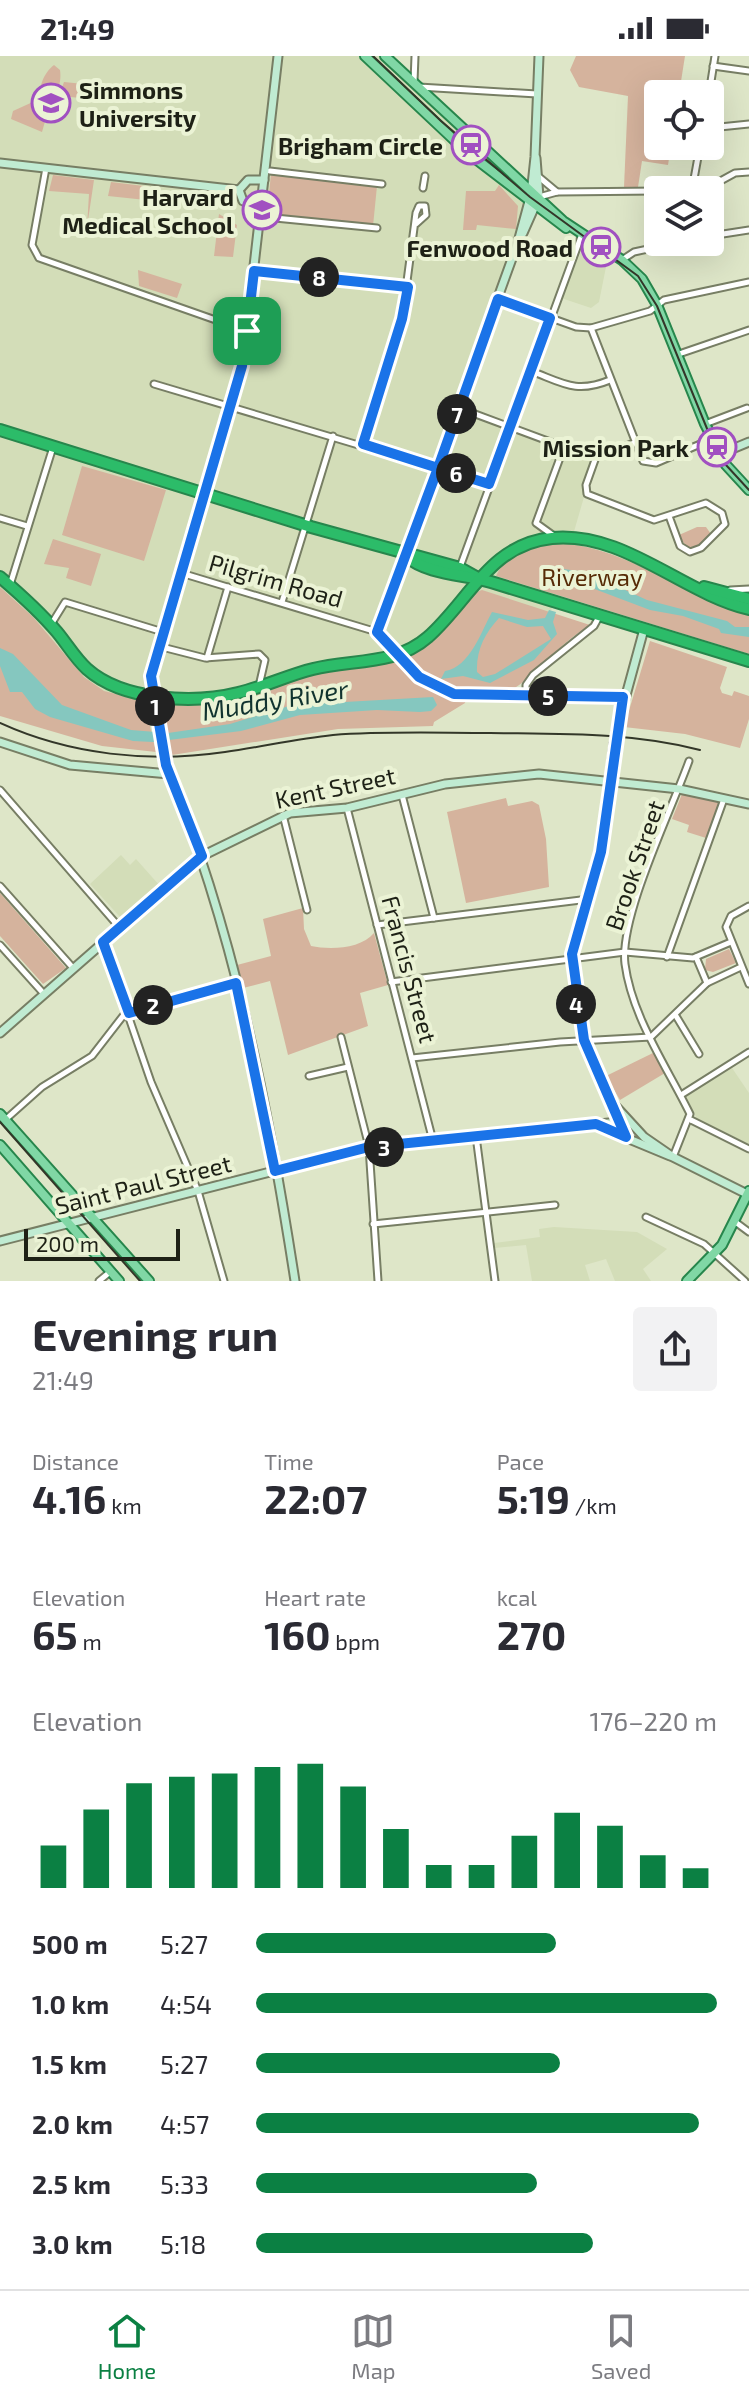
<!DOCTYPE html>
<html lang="en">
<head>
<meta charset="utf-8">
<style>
	:root { --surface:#fff; --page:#f2f2f3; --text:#2b2b33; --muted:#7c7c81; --line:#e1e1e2; --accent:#0b8043 }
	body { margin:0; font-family:"Exo 2",sans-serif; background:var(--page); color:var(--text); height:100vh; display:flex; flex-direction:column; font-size:30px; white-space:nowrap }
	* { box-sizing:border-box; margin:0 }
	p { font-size:26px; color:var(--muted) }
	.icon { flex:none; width:44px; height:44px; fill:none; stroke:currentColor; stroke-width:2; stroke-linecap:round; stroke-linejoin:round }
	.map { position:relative; height:1225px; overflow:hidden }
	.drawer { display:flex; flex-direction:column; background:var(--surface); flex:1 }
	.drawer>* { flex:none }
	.fabs { position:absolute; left:644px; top:24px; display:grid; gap:16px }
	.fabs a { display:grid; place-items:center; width:80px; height:80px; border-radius:8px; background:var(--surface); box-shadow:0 8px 32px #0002; font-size:40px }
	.scale { position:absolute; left:24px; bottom:20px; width:156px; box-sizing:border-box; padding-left:8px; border:4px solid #1e2116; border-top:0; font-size:22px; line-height:28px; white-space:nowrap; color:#1e2116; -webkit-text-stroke:6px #ebf3d5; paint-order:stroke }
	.pin { position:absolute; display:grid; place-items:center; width:68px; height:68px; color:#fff; margin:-34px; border-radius:16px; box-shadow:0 4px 12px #0006 }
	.km { position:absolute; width:40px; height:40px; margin:-20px; border-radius:50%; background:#222; color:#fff; font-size:22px; line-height:40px; text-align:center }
	.round { display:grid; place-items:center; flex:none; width:84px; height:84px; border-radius:8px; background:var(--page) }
	.head { display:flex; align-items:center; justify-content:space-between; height:136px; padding:0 32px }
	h1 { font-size:44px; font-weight:700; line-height:60px }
	.figures { display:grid; grid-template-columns:repeat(3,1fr); gap:12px; height:136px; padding:8px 32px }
	.figures div { display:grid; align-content:center }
	.figures b { font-size:40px; font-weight:700 }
	.figures small { font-size:22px; font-weight:400 }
	.figures p { font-size:22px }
	.chart { height:224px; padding:16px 32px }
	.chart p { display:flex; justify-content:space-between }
	.chart svg { width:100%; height:144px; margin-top:8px; stroke:var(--accent); stroke-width:6 }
	ul { padding:0 32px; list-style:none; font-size:26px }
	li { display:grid; grid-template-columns:128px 96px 1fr; align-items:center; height:60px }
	li i { height:20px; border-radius:10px; background:var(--accent) }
	.status { display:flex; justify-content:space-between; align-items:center; height:56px; padding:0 40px; background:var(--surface); direction:ltr }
	.status svg { height:22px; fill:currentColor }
	.dock { display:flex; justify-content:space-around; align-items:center; height:112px; border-top:2px solid var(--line); background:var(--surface); font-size:22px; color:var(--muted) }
	.dock a { display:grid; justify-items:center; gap:4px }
	.dock .on { color:var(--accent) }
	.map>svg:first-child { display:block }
	.built { fill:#d3ddb8 }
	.green { fill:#d5b39d }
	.water { fill:#85c7bf; fill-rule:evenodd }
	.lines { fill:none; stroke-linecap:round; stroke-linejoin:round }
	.street-casing { stroke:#777e64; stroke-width:9 }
	.secondary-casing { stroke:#777e64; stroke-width:11 }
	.primary-casing { stroke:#27864c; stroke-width:12 }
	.highway-casing { stroke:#27864c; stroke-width:14 }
	.street { stroke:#fff; stroke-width:5 }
	.secondary { stroke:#c0ebd2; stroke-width:7 }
	.primary { stroke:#80d7a5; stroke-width:8 }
	.highway { stroke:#2cbc69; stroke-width:10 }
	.tram { stroke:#333729; stroke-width:2 }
	.secondary-bridge-casing { stroke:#777e64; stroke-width:11; stroke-linecap:butt }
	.secondary-bridge { stroke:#c0ebd2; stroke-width:7 }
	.route-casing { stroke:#fff; stroke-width:16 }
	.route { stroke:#1a73e8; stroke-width:10 }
	.labels { text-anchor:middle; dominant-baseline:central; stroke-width:8; stroke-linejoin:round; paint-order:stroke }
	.poi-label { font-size:24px; font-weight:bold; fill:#1e2116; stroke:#ebf3d5; text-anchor:end }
	.park-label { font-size:24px; fill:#562a06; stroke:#ebf3d5 }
	.street-label { font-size:24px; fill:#1e2116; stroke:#ebf3d5 }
	.water-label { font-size:26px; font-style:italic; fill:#11332f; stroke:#ebf3d5 }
</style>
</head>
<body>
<div class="status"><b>21:49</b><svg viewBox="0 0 49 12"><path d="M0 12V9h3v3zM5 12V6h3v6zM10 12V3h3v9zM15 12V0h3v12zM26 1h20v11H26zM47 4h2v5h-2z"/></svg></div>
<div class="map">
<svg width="749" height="1225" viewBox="0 0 749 1225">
	<rect width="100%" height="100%" fill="#dee6c8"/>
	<g class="built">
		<polygon points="0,0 385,0 539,141 459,352 595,403 551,555 445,621 435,641 158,682 0,603"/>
		<polygon points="583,191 607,206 599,246 591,252 561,242"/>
		<polygon points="121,799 130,809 136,803 160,830 121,862 90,828"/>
		<polygon points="732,1012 749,1037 749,1088 697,1063 686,1040"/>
		<polygon points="554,1171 637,1176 667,1193 643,1213 651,1225 615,1225 606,1203 585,1209 590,1225 532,1225 526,1189 495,1192 494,1187 540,1181 539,1173"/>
	</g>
	<g class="green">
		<polygon points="576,0 685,0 679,38 658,38 658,90 671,90 668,109 642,105 638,131 624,131 628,40 579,31 570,14"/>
		<path d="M 54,9 L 60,14 C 62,27 57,44 42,45 C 36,35 44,16 54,9 Z"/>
		<polygon points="64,26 94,29 92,43 59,40"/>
		<polygon points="35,45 46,62 42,76 11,63 13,55"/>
		<polygon points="271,118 377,130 373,170 267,157"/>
		<polygon points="53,119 94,124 87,171 89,138 49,135"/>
		<polygon points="111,126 152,131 146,144 108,140"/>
		<polygon points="499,129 518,150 516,173 477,169 476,174 463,174 466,135 495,135"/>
		<polygon points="219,158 237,169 233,201 214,200"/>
		<polygon points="138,214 182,228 177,242 139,230"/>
		<polygon points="82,410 166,434 144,505 62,479"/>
		<polygon points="697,471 706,471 711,478 700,489 687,492 679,479"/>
		<polygon points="53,483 101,498 91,530 66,522 69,512 44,508"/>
		<path d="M 563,487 C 630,494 685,539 749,557 L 749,598 L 496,520 C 507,495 539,489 563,487 Z"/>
		<polygon points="0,531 33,561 84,621 104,635 144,645 156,696 102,690 0,660"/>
		<path d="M 482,534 L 590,569 C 564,585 546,606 523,626 C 490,655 435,630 407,606 L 406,603 L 436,583 L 471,538 Z"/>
		<polygon points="650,585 727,611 720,632 722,637 732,640 734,635 749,640 749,663 740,692 685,678 624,671"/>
		<polygon points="397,605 428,631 466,643 465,647 434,666 433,670 338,673 172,699 163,655 166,649 232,645 325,614"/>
		<polygon points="682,738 719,746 706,782 687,776 689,769 672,763"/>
		<polygon points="506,742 508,750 532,745 539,749 546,783 549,831 466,847 447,756"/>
		<polygon points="0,837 66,912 43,928 0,880"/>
		<path d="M 303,852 L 304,873 L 311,890 C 330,894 361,893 374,877 L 388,929 L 360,937 L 368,970 L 288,999 L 270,925 L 243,932 L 237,909 L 271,900 L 263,863 Z"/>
		<polygon points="729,893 736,907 713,916 705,914 706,903"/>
		<polygon points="655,996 665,1017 620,1044 606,1020"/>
	</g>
	<g class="water">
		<polygon points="563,513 586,516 647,544 727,565 735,571 749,571 749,581 721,577 719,573 683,560 650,554 576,526 568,526 563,533 555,531 556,518"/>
		<path d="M 549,554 L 556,556 L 553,566 L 557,578 L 534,604 L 490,627 L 463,620 L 441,623 L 445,615 C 470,611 481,576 492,556 L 528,564 L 545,562 ZM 499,562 L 527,571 L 543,570 L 551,583 L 495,618 L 483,621 L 477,616 C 476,594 485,577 499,562 Z"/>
		<polygon points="0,592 13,598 62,649 131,674 168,677 230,668 292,649 433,641 437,649 431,655 420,656 377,654 300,659 241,675 153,686 133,685 50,661 35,653 22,636 10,636 0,610"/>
	</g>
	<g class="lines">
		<defs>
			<g id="street">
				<polyline points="713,10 749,15"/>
				<polyline points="414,26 415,0"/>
				<polyline points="419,31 537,38"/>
				<polyline points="709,38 715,0"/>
				<polyline points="710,72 749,68"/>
				<polyline points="46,112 32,189 39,202 247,275"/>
				<polyline points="270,115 382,128"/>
				<polyline points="539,121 557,136"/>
				<polyline points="423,132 425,120"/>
				<polyline points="692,134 700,90"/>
				<polyline points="704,134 735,117 749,116"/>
				<polyline points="539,141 557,136 658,135"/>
				<polyline points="265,161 377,172"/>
				<polyline points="710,180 749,174"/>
				<polyline points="622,204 634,196 681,186"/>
				<polyline points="254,215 408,231"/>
				<polyline points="498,243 576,271 591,272 650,255 664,244 749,226"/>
				<polyline points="591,272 643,405 656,407 712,383"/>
				<polyline points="676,299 749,274"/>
				<path d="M 531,315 C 563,327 576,338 610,324"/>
				<polyline points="154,328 489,428"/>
				<polyline points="459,352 564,391 536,467 554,480"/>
				<polyline points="705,368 747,352"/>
				<polyline points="634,387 596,401 586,429 587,438 654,464 706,447 722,457 725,468 701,492 690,496 680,490 669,460"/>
				<polyline points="363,388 402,263 416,157 419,150 425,150 426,159 416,168"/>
				<polyline points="0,462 27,470"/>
				<polyline points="460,511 582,178"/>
				<polyline points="181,517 377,576"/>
				<polyline points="10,529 53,391"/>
				<polyline points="730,534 749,533"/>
				<polyline points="282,546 333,380"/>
				<polyline points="52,567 65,546 163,576"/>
				<polyline points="158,590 205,602 259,598 265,604 259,630"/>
				<path d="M 397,600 C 464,670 540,627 623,641"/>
				<polyline points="207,602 228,531"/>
				<polyline points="526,640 526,629 533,619 594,570 600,559"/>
				<polyline points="0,734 120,872"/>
				<polyline points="402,739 434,862"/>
				<polyline points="347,752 433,1085"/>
				<polyline points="283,759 307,854"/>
				<polyline points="0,830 73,912"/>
				<polyline points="749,850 731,860 726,871 749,928"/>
				<polyline points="377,869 589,843"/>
				<polyline points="103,886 151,1026 198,1135 224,1225"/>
				<polyline points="0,889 44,938"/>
				<polyline points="667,901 724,743"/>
				<polyline points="696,901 707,927"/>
				<polyline points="391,926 625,896 693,902 731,886"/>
				<polyline points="676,960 699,998"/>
				<polyline points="341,981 369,1091 378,1225"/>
				<polyline points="412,1002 560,986 651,981 707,927 741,911"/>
				<polyline points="309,1020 348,1011"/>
				<polyline points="681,1039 749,996"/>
				<polyline points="5,1064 42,1031 92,1000 123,960 136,953 236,927"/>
				<polyline points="691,1064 749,1093"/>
				<polyline points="476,1080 495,1225"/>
				<path d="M 673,1101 L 690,1058 C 667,1011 632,961 625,908 C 619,861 672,753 689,705"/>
				<polyline points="646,1161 704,1188 745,1225"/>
				<polyline points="734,1165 749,1176"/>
				<polyline points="373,1168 555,1149"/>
				<polyline points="99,1225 110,1216"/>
			</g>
			<g id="secondary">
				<polyline points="0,107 239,134"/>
				<polyline points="239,134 243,145 261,149"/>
				<polyline points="239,134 248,124 264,124"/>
				<polyline points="523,177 539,141 536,102"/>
				<polyline points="720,398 749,386"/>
				<polyline points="396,599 377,576 518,186 531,138 535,101 539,0"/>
				<polyline points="158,668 151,630 153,609 243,306 278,0"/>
				<polyline points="616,676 644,573"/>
				<polyline points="0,686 70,709 169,718"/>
				<polyline points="614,688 601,796 572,895 584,984 610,1044 644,1081 673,1101 749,1139"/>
				<path d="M 166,709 C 234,873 268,1050 295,1225"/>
				<polyline points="0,977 202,800 290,757 347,752 445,728 539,718 679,733 749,748"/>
				<polyline points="619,1064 629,1083 670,1100"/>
				<polyline points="598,1069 624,1080"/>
				<polyline points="0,1185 364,1092 628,1065"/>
			</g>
			<g id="primary">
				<polyline points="365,0 468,97 566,172"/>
				<polyline points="385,0 563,165 622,204 642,223 657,249 705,368 726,409 749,434"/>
				<polyline points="0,1058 149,1225"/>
				<polyline points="0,1089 119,1225"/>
				<polyline points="687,1225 722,1189 749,1135"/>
			</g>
			<g id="highway">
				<polyline points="0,374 311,471 460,512 478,522"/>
				<path d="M 406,500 C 428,519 464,518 491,526 L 749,605"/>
				<path d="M 0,521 C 20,538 40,556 57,576 C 67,588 75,602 87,613 C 123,645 194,648 238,637 C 264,631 288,619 313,613 C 352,603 395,610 428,581 C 469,545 490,488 552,482 C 624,475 682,537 749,553"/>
				<polyline points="704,531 749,543"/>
			</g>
		</defs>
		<use href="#street" class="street-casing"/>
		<use href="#secondary" class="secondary-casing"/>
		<use href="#primary" class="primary-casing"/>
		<use href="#highway" class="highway-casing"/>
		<use href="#street" class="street"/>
		<use href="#secondary" class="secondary"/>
		<use href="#primary" class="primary"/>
		<use href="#highway" class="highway"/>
		<g class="tram">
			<polyline points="373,0 441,65 530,141 638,220 657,250 710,380 726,409 749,434"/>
			<path d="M 0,667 C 70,699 149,707 225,696 C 261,691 296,683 333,679 C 385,675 437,677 490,677 C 560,678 632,676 700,694"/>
			<polyline points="0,1066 140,1225"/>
		</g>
		<defs>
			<g id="secondary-bridge">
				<polyline points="158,668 166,709"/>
				<polyline points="614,688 616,676"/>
			</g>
		</defs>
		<use href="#secondary-bridge" class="secondary-bridge-casing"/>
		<use href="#secondary-bridge" class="secondary-bridge"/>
	</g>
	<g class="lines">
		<defs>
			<polyline id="route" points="247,275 242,310 151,620 166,709 202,800 103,886 129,957 236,927 275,1115 369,1091 596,1068 626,1081 584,984 572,898 601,796 623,641 454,638 419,621 377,576 438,412 489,428 550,262 498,243 438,412 363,388 402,263 408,231 254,215 247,275"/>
		</defs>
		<use href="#route" class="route-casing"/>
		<use href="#route" class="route"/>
	</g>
	<defs>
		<symbol id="university-ring" viewBox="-11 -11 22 22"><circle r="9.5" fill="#ebf3d5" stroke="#a150c1" stroke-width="1.5"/><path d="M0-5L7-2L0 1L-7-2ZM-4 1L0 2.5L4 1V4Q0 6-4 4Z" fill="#a150c1"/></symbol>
		<symbol id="station-ring" viewBox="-11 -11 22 22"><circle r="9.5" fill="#ebf3d5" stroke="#a150c1" stroke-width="1.5"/><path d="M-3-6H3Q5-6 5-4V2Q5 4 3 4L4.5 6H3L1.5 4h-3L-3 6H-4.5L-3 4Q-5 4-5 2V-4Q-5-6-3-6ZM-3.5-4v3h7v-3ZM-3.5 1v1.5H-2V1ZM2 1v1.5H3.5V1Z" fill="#a150c1"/></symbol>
	</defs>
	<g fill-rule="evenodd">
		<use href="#university-ring" x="29" y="25" width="44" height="44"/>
		<use href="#station-ring" x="449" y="67" width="44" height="44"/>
		<use href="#university-ring" x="240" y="132" width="44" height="44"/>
		<use href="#station-ring" x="579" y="169" width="44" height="44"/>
		<use href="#station-ring" x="695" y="369" width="44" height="44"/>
	</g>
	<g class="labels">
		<g class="poi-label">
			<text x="79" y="33" text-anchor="start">Simmons<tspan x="79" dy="28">University</tspan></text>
			<text x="443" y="89">Brigham Circle</text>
			<text x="234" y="140">Harvard<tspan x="234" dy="28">Medical School</tspan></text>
			<text x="573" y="191">Fenwood Road</text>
			<text x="689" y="391">Mission Park</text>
		</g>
		<g class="park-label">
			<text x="592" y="520">Riverway</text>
		</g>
		<g class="street-label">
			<text transform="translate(276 524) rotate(16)">Pilgrim Road</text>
			<text transform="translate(335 731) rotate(-12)">Kent Street</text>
			<text transform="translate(634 809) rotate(-71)">Brook Street</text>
			<text transform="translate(410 913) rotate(75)">Francis Street</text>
			<text transform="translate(143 1128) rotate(-14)">Saint Paul Street</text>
		</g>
		<g class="water-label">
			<text transform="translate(275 643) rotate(-9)">Muddy River</text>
		</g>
	</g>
</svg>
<div class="fabs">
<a><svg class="icon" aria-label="locate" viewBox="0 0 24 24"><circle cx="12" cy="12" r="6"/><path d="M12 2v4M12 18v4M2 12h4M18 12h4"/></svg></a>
<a><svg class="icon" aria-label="layers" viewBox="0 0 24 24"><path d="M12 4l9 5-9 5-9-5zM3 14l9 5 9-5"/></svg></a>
</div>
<div class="scale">200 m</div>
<div class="pin" style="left:247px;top:275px;background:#1e9e55"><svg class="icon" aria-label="arrive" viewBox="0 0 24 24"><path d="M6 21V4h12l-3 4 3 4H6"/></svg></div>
<b class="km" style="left:155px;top:650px">1</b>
<b class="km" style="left:153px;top:949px">2</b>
<b class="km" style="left:384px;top:1091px">3</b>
<b class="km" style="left:576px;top:948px">4</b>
<b class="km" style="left:548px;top:640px">5</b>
<b class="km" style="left:456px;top:417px">6</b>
<b class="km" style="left:457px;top:358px">7</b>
<b class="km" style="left:319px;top:221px">8</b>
</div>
<section class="drawer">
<div class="head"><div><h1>Evening run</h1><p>21:49</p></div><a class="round"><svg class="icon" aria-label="share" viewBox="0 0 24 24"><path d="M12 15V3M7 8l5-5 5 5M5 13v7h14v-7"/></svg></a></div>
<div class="figures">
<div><p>Distance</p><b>4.16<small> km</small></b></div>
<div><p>Time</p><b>22:07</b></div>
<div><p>Pace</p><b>5:19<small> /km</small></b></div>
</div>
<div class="figures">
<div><p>Elevation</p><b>65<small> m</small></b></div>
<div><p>Heart rate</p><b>160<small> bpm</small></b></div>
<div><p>kcal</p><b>270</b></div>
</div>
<div class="chart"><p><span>Elevation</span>176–220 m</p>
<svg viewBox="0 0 160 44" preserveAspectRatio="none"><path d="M5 44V31M15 44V20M25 44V12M35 44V10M45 44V9M55 44V7M65 44V6M75 44V13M85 44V26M95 44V37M105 44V37M115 44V28M125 44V21M135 44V25M145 44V34M155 44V38"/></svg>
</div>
<ul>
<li><b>500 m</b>5:27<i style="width:65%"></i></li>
<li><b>1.0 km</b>4:54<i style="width:100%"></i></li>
<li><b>1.5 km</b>5:27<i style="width:66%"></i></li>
<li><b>2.0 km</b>4:57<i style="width:96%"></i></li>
<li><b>2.5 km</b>5:33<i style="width:61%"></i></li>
<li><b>3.0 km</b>5:18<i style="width:73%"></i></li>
</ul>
</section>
<nav class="dock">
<a class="on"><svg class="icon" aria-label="home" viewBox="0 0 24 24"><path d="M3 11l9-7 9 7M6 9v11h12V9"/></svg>Home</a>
<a><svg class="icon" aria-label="map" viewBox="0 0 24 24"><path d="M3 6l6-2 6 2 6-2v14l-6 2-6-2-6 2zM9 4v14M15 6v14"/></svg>Map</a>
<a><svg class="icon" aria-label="saved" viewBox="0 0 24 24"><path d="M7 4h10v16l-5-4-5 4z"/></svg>Saved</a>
</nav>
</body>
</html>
